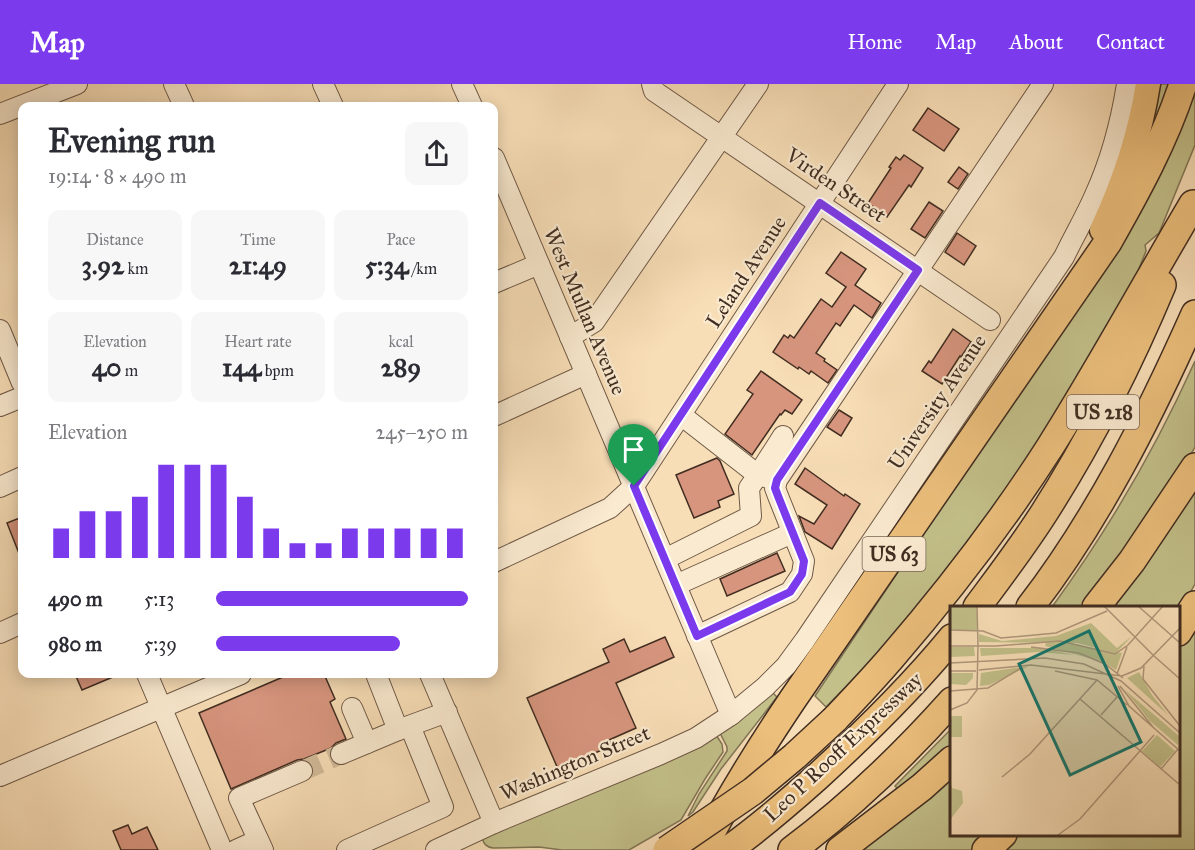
<!DOCTYPE html>
<html lang="en">
<head>
<meta charset="utf-8">
<style>
	:root { --surface:#fff; --page:#f7f7f7; --text:#2b2b33; --muted:#7c7c81; --accent:#7c3aed }
	body { margin:0; font-family:"IM FELL Great Primer",serif; background:var(--page); color:var(--text); height:100vh; display:flex; flex-direction:column; font-size:22px; white-space:nowrap }
	* { box-sizing:border-box; margin:0 }
	p { font-size:20px; color:var(--muted) }
	.icon { flex:none; width:33px; height:33px; fill:none; stroke:currentColor; stroke-width:2; stroke-linecap:round; stroke-linejoin:round }
	.map { position:relative; flex:1; overflow:hidden }
	.sheet { position:absolute; left:18px; top:18px; width:480px; height:576px; display:flex; flex-direction:column; background:var(--surface); border-radius:12px; box-shadow:0 3px 15px #0003 }
	.sheet>* { flex:none }
	.pin { position:absolute; display:grid; place-items:center; width:51px; height:51px; color:#fff; margin:-62px -26px; border-radius:50% 50% 50% 0; rotate:-45deg; box-shadow:0 0 6px #0007 }
	.pin .icon { rotate:45deg }
	.round { display:grid; place-items:center; flex:none; width:63px; height:63px; border-radius:12px; background:var(--page) }
	.head { display:flex; align-items:center; justify-content:space-between; height:102px; padding:0 30px }
	h1 { font-size:33px; font-weight:700; line-height:45px }
	.figures { display:grid; grid-template-columns:repeat(3,1fr); gap:9px; height:102px; padding:6px 30px }
	.figures div { display:grid; align-content:center; border-radius:12px; background:var(--page); text-align:center }
	.figures b { font-size:26px; font-weight:700 }
	.figures small { font-size:16px; font-weight:400 }
	.figures p { font-size:16px }
	.chart { height:168px; padding:12px 30px }
	.chart p { display:flex; justify-content:space-between }
	.chart svg { width:100%; height:108px; margin-top:6px; stroke:var(--accent); stroke-width:6 }
	ul { padding:0 30px; list-style:none; font-size:20px }
	li { display:grid; grid-template-columns:96px 72px 1fr; align-items:center; height:45px }
	li i { height:15px; border-radius:8px; background:var(--accent) }
	header { display:flex; align-items:center; gap:36px; box-sizing:border-box; height:84px; padding:0 30px; background:var(--accent); color:#fff }
	header strong { font-size:28px }
	nav { display:flex; gap:33px; margin-inline-start:auto; font-size:21px }
	.map>svg:first-child { display:block }
	.green { fill:#c3c08a; stroke:#827656; stroke-width:1.5 }
	.building { fill:#d7957e; stroke:#412d21; stroke-width:1.5 }
	.lines { fill:none; stroke-linecap:round; stroke-linejoin:round }
	.minor-tunnel { stroke:#d3bb99; stroke-width:20; stroke-dasharray:20 10; stroke-linecap:butt }
	.minor-casing { stroke:#6f5946; stroke-width:22 }
	.major-casing { stroke:#412d21; stroke-width:27 }
	.highway-casing { stroke:#412d21; stroke-width:30 }
	.minor { stroke:#faead0; stroke-width:20 }
	.major { stroke:#ecbf7c; stroke-width:24 }
	.highway { stroke:#ecbf7c; stroke-width:27 }
	.highway-bridge-casing { stroke:#412d21; stroke-width:30; stroke-linecap:butt }
	.highway-bridge { stroke:#ecbf7c; stroke-width:27 }
	.route-casing { stroke:#fff; stroke-width:12 }
	.route { stroke:#7c3aed; stroke-width:8 }
	.labels { text-anchor:middle; dominant-baseline:central; stroke-width:4.5; stroke-linejoin:round; paint-order:stroke }
	.shield { fill:#faead0; stroke:#786656; stroke-width:1.5 }
	.shield-label { font-size:20px; font-weight:bold; fill:#412d21 }
	.street-label { font-size:21px; fill:#412d21; stroke:#faead0 }
	.inset-road { fill:none; stroke:#af977b; stroke-width:1.5 }
	.view { fill:#0f766e; fill-opacity:0.15; stroke:#0f766e; stroke-width:3 }
	.inset-edge { fill:none; stroke:#412d21; stroke-width:3 }
</style>
</head>
<body>
<header>
<strong>Map</strong>
<nav><a>Home</a><a>Map</a><a>About</a><a>Contact</a></nav>
</header>
<div class="map">
<svg width="1195" height="766" viewBox="0 0 1195 766">
	<rect width="100%" height="100%" fill="#f8deb7"/>
	<filter id="stains"><feTurbulence type="fractalNoise" baseFrequency=".00333" numOctaves="4"/><feColorMatrix values="0 0 0 0 .2 0 0 0 0 .09 0 0 0 0 .02 0 0 0 .5 -.17"/></filter>
	<radialGradient id="worn" r=".72"><stop offset=".6" stop-color="#630" stop-opacity="0"/><stop offset="1" stop-color="#630" stop-opacity=".3"/></radialGradient>
	<g class="green">
		<polygon points="1158,0 1175,0 1145,57"/>
		<polygon points="1195,0 1195,61 1159,149 1145,161 1146,167 1134,197 1022,386 918,525 867,581 826,623 815,612 1096,192"/>
		<path d="M 1195,277 L 1195,363 L 1176,396 L 1084,523 L 1052,523 C 1108,446 1156,364 1195,277 Z"/>
		<polygon points="1195,400 1195,500 1179,528 1178,523 1108,523"/>
		<polygon points="1195,535 1195,766 999,766 1017,750 1178,750 1179,560"/>
		<polygon points="772,608 777,613 721,685 693,728 688,732 699,710 727,667 727,663 720,649"/>
		<polygon points="952,644 952,661 899,706 895,702"/>
		<path d="M 716,651 L 722,660 L 723,668 L 705,695 L 681,736 L 629,766 L 562,766 L 539,763 L 493,764 C 486,763 484,760 482,754 Z"/>
		<polygon points="952,687 952,750 988,750 971,766 855,766"/>
	</g>
	<g class="building">
		<polygon points="928,24 959,45 944,67 913,46"/>
		<polygon points="904,71 923,84 911,103 909,101 887,133 868,119 891,84 889,83 896,73 900,76"/>
		<polygon points="959,83 968,90 958,105 948,98"/>
		<polygon points="929,118 943,127 925,154 911,145"/>
		<polygon points="957,149 976,162 964,181 945,168"/>
		<polygon points="841,168 866,185 855,201 881,219 872,234 854,221 840,242 836,239 816,269 825,275 824,277 837,286 828,299 811,287 809,290 799,283 798,285 773,268 784,251 788,254 790,251 794,254 821,215 832,223 846,203 826,189"/>
		<polygon points="953,245 971,258 961,273 960,272 942,300 922,287 929,277 931,279"/>
		<polygon points="761,287 802,316 792,330 785,326 781,331 780,330 752,371 725,350 753,310 747,306"/>
		<polygon points="839,326 852,334 841,352 827,343"/>
		<polygon points="717,374 720,377 734,410 718,417 720,423 694,434 676,391"/>
		<polygon points="805,384 844,412 845,410 860,420 832,465 805,448 799,432 814,440 827,421 795,400"/>
		<polygon points="22,433 22,477 7,439"/>
		<polygon points="777,469 785,487 727,512 720,495"/>
		<polygon points="665,553 674,573 616,599 636,644 609,656 611,662 558,685 527,614 609,578 603,565 624,555 630,568"/>
		<polygon points="75,590 120,590 82,606"/>
		<polygon points="290,590 324,590 335,615 330,618 346,655 336,659 331,664 304,675 297,676 231,705 199,629"/>
		<polygon points="128,741 132,750 147,743 158,766 121,766 113,747"/>
	</g>
	<g class="lines">
		<polyline class="minor-tunnel" points="302,687 341,670"/>
		<defs>
			<g id="minor">
				<polyline points="174,0 184,22"/>
				<polyline points="323,0 333,22"/>
				<polyline points="462,0 472,22"/>
				<polyline points="652,0 654,7 990,236"/>
				<polyline points="0,30 77,0"/>
				<polyline points="494,74 731,631"/>
				<polyline points="494,199 539,180"/>
				<polyline points="0,246 22,299"/>
				<polyline points="570,253 594,238 758,0"/>
				<polyline points="0,322 22,313"/>
				<polyline points="494,332 586,290"/>
				<polyline points="769,394 758,391 783,352"/>
				<polyline points="0,403 22,393"/>
				<polyline points="665,475 751,432 749,404 758,391 681,331"/>
				<polyline points="494,478 610,424 634,402 898,0"/>
				<polyline points="676,501 792,449"/>
				<polyline points="0,549 22,539"/>
				<polyline points="697,552 790,508 802,490 804,477 778,412 775,404 777,396 1043,0"/>
				<polyline points="147,590 222,766"/>
				<polyline points="376,590 398,646 447,628"/>
				<polyline points="430,590 494,739"/>
				<polyline points="352,624 367,659"/>
				<polyline points="341,670 398,646"/>
				<polyline points="0,692 241,590"/>
				<polyline points="236,766 258,756"/>
				<polyline points="263,766 239,714 302,687"/>
				<polyline points="347,766 443,723 410,642"/>
				<path d="M 436,766 L 494,739 L 661,670 L 696,654 L 731,631 L 765,603 L 786,582 L 805,556 L 1064,173 C 1074,152 1086,132 1095,111 C 1111,76 1121,38 1127,0"/>
			</g>
			<path id="major" d="M 1102,146 C 1124,99 1140,51 1148,0"/>
			<g id="highway">
				<path d="M 977,523 C 1000,492 1023,462 1044,429 C 1090,357 1129,280 1162,201"/>
				<path d="M 1030,523 C 1098,435 1150,331 1195,230"/>
				<polyline points="1096,523 1132,477 1195,383"/>
				<polyline points="1178,548 1195,521"/>
				<path d="M 835,635 C 854,615 873,595 891,574 C 948,508 1002,438 1050,363 C 1100,284 1145,201 1193,120"/>
				<path d="M 702,766 C 729,713 760,664 793,615 L 1108,158 C 1137,107 1165,56 1183,0"/>
				<path d="M 728,766 C 759,744 789,718 817,693 C 865,649 911,604 952,554"/>
				<path d="M 792,766 C 851,722 902,673 952,617"/>
				<polyline points="840,766 922,703 952,676"/>
				<polyline points="986,766 1003,750"/>
			</g>
		</defs>
		<use href="#minor" class="minor-casing"/>
		<use href="#major" class="major-casing"/>
		<use href="#highway" class="highway-casing"/>
		<use href="#minor" class="minor"/>
		<use href="#major" class="major"/>
		<use href="#highway" class="highway"/>
		<defs>
			<polyline id="highway-bridge" points="667,766 753,707 795,672 835,635"/>
		</defs>
		<use href="#highway-bridge" class="highway-bridge-casing"/>
		<use href="#highway-bridge" class="highway-bridge"/>
	</g>
	<g class="lines">
		<defs>
			<polygon id="route" points="820,119 918,186 777,396 775,404 778,412 804,477 802,490 790,508 697,552 634,402"/>
		</defs>
		<use href="#route" class="route-casing"/>
		<use href="#route" class="route"/>
	</g>
	<g class="labels">
		<g class="shield">
			<rect x="1067" y="311" width="72" height="34" rx="4.5"/>
			<rect x="862.5" y="453" width="63" height="34" rx="4.5"/>
		</g>
		<g class="shield-label">
			<text x="1103" y="328">US 218</text>
			<text x="894" y="470">US 63</text>
		</g>
		<g class="street-label">
			<text transform="translate(836 101) rotate(34)">Virden Street</text>
			<text transform="translate(746 188) rotate(-57)">Leland Avenue</text>
			<text transform="translate(585 227) rotate(67)">West Mullan Avenue</text>
			<text transform="translate(937 318) rotate(-56)">University Avenue</text>
			<text transform="translate(843 663) rotate(-43)">Leo P Rooff Expressway</text>
			<text transform="translate(575 679) rotate(-23)">Washington Street</text>
		</g>
	</g>
	<g transform="translate(950 522)">
		<rect width="230" height="230" fill="#f8deb7"/>
		<path d="M 0,0 L 27,0 L 27,25 L 0,24 ZM 141,17 L 167,42 L 182,30 L 166,47 L 127,37 L 29,36 L 29,28 L 52,35 L 106,30 ZM 110,36 L 172,47 L 166,64 L 153,56 L 95,40 L 96,37 ZM 0,41 L 24,41 L 25,50 L 0,51 ZM 30,42 L 91,42 L 125,49 L 88,46 L 31,50 ZM 79,60 L 39,79 L 30,80 L 31,67 ZM 189,66 L 202,89 L 218,109 L 177,72 ZM 0,67 L 23,67 L 23,72 L 16,79 L 0,78 ZM 175,84 L 229,130 L 228,139 L 200,115 ZM 0,110 L 12,110 L 12,131 L 0,131 ZM 207,129 L 225,145 L 210,161 L 192,145 ZM 0,176 L 2,182 L 12,185 L 13,197 L 0,214 Z" fill="#c3c08a"/>
		<path class="inset-road" d="M 27,0 L 28,40M 154,0 L 204,50M 188,0 L 230,37M 0,24 L 33,25 L 51,32 L 106,27 L 157,5M 0,40 L 49,40M 46,40 L 110,35 L 165,48 L 178,39 L 213,0M 81,41 L 129,47 L 155,58 L 173,72M 204,50 L 230,73M 0,57 L 95,52 L 134,58 L 171,75 L 230,127M 194,60 L 193,73 L 230,120M 29,64 L 81,59 L 172,70 L 191,62 L 230,22M 0,65 L 26,65M 105,65 L 147,74 L 177,99M 167,68 L 177,41M 168,80 L 179,100 L 230,145M 170,80 L 203,121M 0,85 L 38,82 L 71,62M 130,93 L 230,179M 0,104 L 17,97 L 27,84 L 28,40M 151,109 L 167,91M 211,163 L 228,143M 52,171 L 80,148 L 147,74M 108,229 L 130,213 L 204,129"/>
		<path class="view" d="M 139,25 L 191,136 L 120,169 L 69,58 Z"/>
		<rect width="230" height="230" class="inset-edge"/>
	</g>
	<rect width="100%" height="100%" filter="url(#stains)"/>
	<rect width="100%" height="100%" fill="url(#worn)"/>
</svg>
<div class="pin" style="left:634px;top:402px;background:#1e9e55"><svg class="icon" aria-label="arrive" viewBox="0 0 24 24"><path d="M6 21V4h12l-3 4 3 4H6"/></svg></div>
<section class="sheet">
<div class="head"><div><h1>Evening run</h1><p>19:14 · 8 × 490 m</p></div><a class="round"><svg class="icon" aria-label="share" viewBox="0 0 24 24"><path d="M12 15V3M7 8l5-5 5 5M5 13v7h14v-7"/></svg></a></div>
<div class="figures">
<div><p>Distance</p><b>3.92<small> km</small></b></div>
<div><p>Time</p><b>21:49</b></div>
<div><p>Pace</p><b>5:34<small> /km</small></b></div>
</div>
<div class="figures">
<div><p>Elevation</p><b>40<small> m</small></b></div>
<div><p>Heart rate</p><b>144<small> bpm</small></b></div>
<div><p>kcal</p><b>289</b></div>
</div>
<div class="chart"><p><span>Elevation</span>245–250 m</p>
<svg viewBox="0 0 160 44" preserveAspectRatio="none"><path d="M5 44V32M15 44V25M25 44V25M35 44V19M45 44V6M55 44V6M65 44V6M75 44V19M85 44V32M95 44V38M105 44V38M115 44V32M125 44V32M135 44V32M145 44V32M155 44V32"/></svg>
</div>
<ul>
<li><b>490 m</b>5:13<i style="width:100%"></i></li>
<li><b>980 m</b>5:39<i style="width:73%"></i></li>
</ul>
</section>
</div>
</body>
</html>
